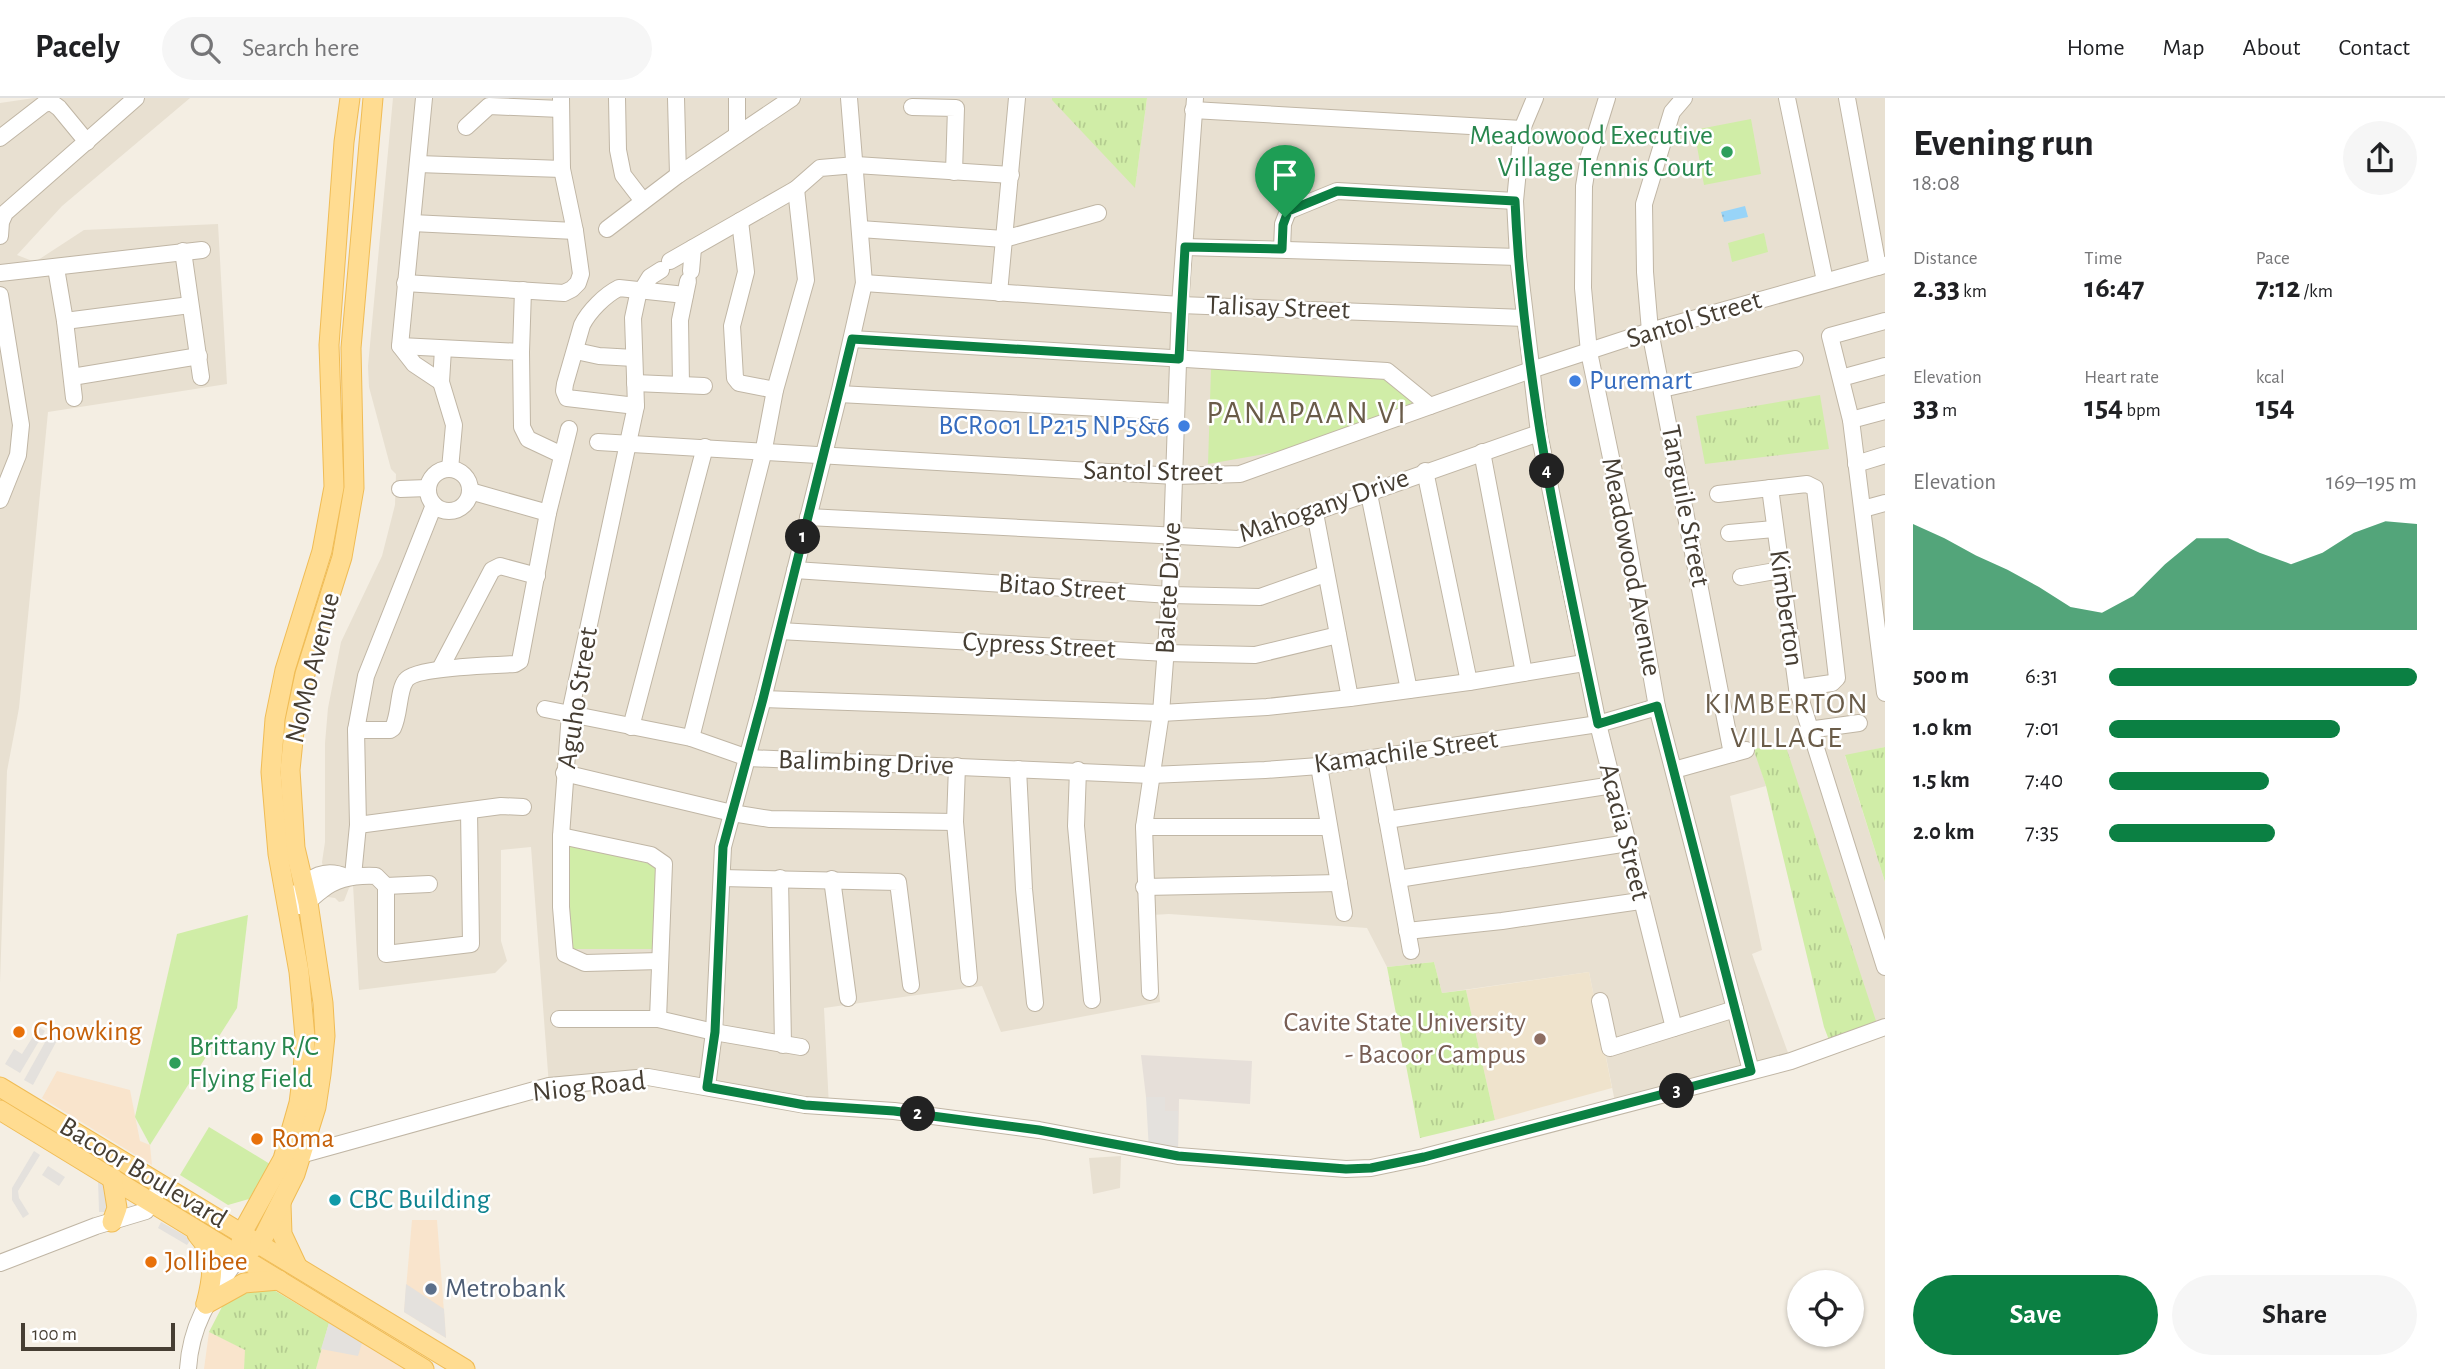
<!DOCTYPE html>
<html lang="en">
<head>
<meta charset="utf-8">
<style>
	:root { --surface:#fff; --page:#f6f6f6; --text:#202124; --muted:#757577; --line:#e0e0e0; --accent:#0b8043 }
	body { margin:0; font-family:"Alegreya Sans",sans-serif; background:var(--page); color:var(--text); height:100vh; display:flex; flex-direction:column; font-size:26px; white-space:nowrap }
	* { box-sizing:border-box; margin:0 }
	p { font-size:23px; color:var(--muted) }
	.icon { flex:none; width:38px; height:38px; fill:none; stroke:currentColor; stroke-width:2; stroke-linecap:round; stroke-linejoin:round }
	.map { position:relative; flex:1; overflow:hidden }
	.drawer { display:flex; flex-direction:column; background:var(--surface); width:560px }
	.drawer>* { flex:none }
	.buttons { position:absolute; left:1787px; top:1172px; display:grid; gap:14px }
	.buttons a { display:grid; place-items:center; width:77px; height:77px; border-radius:50%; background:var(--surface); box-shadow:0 2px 5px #0004; font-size:35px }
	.scale { position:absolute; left:21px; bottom:18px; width:154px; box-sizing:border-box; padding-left:7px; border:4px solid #463e33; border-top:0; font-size:19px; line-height:24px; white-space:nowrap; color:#463e33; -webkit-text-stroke:5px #fff; paint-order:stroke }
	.pin { position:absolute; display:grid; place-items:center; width:60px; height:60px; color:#fff; margin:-72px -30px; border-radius:50% 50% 50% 0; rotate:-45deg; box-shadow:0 0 7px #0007 }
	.pin .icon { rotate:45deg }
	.km { position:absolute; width:35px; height:35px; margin:-18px; border-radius:50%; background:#222; color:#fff; font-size:19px; line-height:35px; text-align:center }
	.round { display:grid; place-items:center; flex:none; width:74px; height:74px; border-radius:37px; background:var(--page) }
	.head { display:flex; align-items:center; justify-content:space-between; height:119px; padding:0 28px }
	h1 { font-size:38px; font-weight:700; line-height:52px }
	.metrics { display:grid; grid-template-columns:repeat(3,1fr); gap:10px; height:119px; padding:7px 28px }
	.metrics div { display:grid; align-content:center }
	.metrics b { font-size:30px; font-weight:700 }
	.metrics small { font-size:19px; font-weight:400 }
	.metrics p { font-size:19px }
	.chart { height:196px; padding:14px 28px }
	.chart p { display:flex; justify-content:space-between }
	.chart svg { width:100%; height:126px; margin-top:7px; fill:var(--accent); opacity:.7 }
	.primary-button { display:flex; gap:14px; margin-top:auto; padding:14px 28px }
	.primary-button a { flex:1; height:80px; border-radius:42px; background:var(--accent); color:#fff; font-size:28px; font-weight:700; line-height:80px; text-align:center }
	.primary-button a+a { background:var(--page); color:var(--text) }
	ul { padding:0 28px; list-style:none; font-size:23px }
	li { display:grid; grid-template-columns:112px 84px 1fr; align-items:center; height:52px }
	li i { height:18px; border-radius:9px; background:var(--accent) }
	header { display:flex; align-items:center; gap:42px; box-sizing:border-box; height:98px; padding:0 35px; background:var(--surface); border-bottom:2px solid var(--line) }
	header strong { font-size:33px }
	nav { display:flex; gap:38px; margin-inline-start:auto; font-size:24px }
	.search { width:490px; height:63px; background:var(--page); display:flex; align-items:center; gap:18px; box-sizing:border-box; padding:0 24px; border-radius:38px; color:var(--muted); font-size:26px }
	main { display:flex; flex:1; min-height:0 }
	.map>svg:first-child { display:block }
	.residential { fill:#e8e0d1 }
	.commercial { fill:#f9e4cc }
	.industrial { fill:#e6dfd9 }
	.education { fill:#efe3cc }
	.grass { fill:url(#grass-tufts) }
	.park { fill:#d0eda7 }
	.parking { fill:#e4e1dd }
	.water { fill:url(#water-ripples) }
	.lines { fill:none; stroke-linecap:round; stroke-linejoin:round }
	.minor-casing { stroke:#c0b6a5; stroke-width:18 }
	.major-casing { stroke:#f0bc55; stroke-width:21 }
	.minor { stroke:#fff; stroke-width:16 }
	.major { stroke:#ffdc91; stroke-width:19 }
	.route-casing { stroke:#fff; stroke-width:14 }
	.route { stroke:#0b8043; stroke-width:9 }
	.leisure-dot { fill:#2e9e5b; stroke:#fff; stroke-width:2.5 }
	.shop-dot { fill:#3f7fe0; stroke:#fff; stroke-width:2.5 }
	.food-dot { fill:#e8710a; stroke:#fff; stroke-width:2.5 }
	.education-dot { fill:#8d6e63; stroke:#fff; stroke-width:2.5 }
	.culture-dot { fill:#0f9aa8; stroke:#fff; stroke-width:2.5 }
	.service-dot { fill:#5c6f8a; stroke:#fff; stroke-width:2.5 }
	.labels { text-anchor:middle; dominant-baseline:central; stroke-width:5; stroke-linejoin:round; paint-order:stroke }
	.leisure-label { font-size:28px; fill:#27864d; stroke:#fff; text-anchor:end }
	.street-label { font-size:28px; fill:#463e33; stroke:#fff }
	.shop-label { font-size:28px; fill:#366cbe; stroke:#fff; text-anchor:start }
	.education-label { font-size:28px; fill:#785e54; stroke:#fff; text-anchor:end }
	.food-label { font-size:28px; fill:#c56008; stroke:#fff; text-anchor:start }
	.culture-label { font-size:28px; fill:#0d838f; stroke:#fff; text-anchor:start }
	.service-label { font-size:28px; fill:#4e5e75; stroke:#fff; text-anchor:start }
	.neighbourhood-label { font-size:30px; letter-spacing:2px; fill:#6a5c49; stroke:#fff }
	.quarter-label { font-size:32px; letter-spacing:2px; fill:#6a5c49; stroke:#fff }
</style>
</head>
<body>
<header>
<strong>Pacely</strong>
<div class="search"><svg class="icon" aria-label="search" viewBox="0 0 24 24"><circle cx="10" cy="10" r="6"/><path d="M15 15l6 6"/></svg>Search here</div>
<nav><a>Home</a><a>Map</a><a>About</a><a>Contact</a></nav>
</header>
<main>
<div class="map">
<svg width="1885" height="1271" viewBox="0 0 1885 1271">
	<defs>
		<pattern id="grass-tufts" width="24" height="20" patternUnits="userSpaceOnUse" patternTransform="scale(1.75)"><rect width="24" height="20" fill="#d0eda7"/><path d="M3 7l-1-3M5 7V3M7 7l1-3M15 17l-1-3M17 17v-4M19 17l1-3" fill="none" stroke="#b4cc90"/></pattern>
		<pattern id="water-ripples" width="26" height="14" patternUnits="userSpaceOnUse" patternTransform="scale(1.75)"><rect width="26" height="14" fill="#98d4f8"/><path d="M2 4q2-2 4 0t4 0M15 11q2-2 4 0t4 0" fill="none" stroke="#7eadc9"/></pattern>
	</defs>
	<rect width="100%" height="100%" fill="#f4eee3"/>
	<g class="residential">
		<polygon points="34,0 190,0 62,108 17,157 35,164 84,132 218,126 227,286 48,314 19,610 7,673 0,885 0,5"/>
		<polygon points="393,0 1052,0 1135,89 1147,0 1885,0 1885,649 1845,658 1885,784 1885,929 1879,932 1754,650 1766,688 1730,698 1762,852 1752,856 1791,963 1616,1009 1589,874 1442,895 1434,864 1387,869 1367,830 1169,816 1152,817 1160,904 1001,934 982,888 824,910 829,1009 648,979 549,988 531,749 501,752 501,843 507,863 495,875 359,892 353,787 349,790 344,803 339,804 335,800 328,799 322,764 325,744 325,645 328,610 341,544 382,458 395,407 396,376 391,371 369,289 368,268"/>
		<polygon points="1121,1058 1120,1090 1093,1096 1089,1060"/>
	</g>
	<g class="commercial">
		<polygon points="57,973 130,992 140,1043 150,1047 152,1067 42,1000"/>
		<polygon points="412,1122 437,1122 446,1240 404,1214"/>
		<polygon points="329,1225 404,1271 316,1271"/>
		<polygon points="209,1234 246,1252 244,1271 204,1271"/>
	</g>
	<polygon class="industrial" points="1141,957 1252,963 1250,1006 1179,1001 1178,1058 1146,999"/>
	<polygon class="education" points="1589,874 1612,990 1495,1022 1466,892"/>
	<g class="grass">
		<polygon points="1052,0 1147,0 1135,90 1052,2"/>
		<polygon points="1820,297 1829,351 1705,366 1696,318"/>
		<polygon points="1885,649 1885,784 1845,657"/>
		<polygon points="1753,650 1787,652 1879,932 1832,950 1824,929 1766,688"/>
		<polygon points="1434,864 1442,895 1466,892 1495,1022 1420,1040 1387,869"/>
		<polygon points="262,1185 329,1225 316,1271 244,1271 245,1252 209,1234 225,1203"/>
	</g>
	<g class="park">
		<polygon points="1751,21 1761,76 1704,87 1694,32"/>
		<polygon points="1764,135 1768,154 1732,164 1728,145"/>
		<polygon points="1211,270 1396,279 1418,303 1288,352 1208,366"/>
		<polygon points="569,746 659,768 654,851 566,851"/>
		<polygon points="248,817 237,910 150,1047 135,1019 177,836"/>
		<polygon points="209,1029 270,1066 249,1101 228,1107 180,1077"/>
	</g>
	<g class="parking">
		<polygon points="39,929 45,933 20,975 5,966 14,951 22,956"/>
		<polygon points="53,930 61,935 33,987 24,982"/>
		<polygon points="1146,999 1165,999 1165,1013 1178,1013 1178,1058 1149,1053"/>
		<polygon points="34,1053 40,1057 18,1093 19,1100 29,1116 23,1120 12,1102 12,1090"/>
		<polygon points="48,1068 65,1079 59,1088 42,1077"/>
		<polygon points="98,1082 108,1092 109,1114 99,1114"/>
		<polygon points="161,1124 191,1141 187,1147 158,1130"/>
		<polygon points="406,1186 444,1211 446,1240 404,1214"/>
		<polygon points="329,1225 362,1245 358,1258 321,1251"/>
	</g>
	<polygon class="water" points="1745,108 1748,119 1724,124 1721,114"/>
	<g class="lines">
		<defs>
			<g id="minor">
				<polyline points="424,0 400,248 414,266 441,284"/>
				<polyline points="617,0 618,52 623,77 643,103"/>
				<polyline points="676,0 678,77"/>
				<polyline points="737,0 737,37"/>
				<polyline points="1535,0 1522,31 1515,103 1518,159 1539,335 1598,626 1674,930"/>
				<polyline points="1607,0 1589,58 1584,88 1583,190 1589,254 1624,422 1657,609 1751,973"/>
				<polyline points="1684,0 1672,14 1644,106 1645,174 1650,233 1732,656"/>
				<polyline points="1787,0 1825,183"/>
				<polyline points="1847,0 1878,169"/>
				<polyline points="912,9 956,10 954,74"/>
				<polyline points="1193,12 1522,31"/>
				<polyline points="466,29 489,8 561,11"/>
				<polyline points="0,40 44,6 51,4 59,10 87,44"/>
				<polyline points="418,66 562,71"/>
				<polyline points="740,123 746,174 732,228 735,280 739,285 775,292"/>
				<polyline points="412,125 575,133"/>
				<polyline points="607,131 678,77 792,0"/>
				<polyline points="860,131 1004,141 1098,115"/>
				<polyline points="0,138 1,124 5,115 136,0"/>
				<polyline points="1185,149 1518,159"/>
				<polyline points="1282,151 1283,126 1288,113 1337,93 1515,103"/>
				<polyline points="183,153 201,279"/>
				<polyline points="670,163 796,91 820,70 856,67 1011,77"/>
				<polyline points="56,170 65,223 74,300"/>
				<polyline points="691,173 693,150"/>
				<polyline points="0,175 202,152"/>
				<polyline points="405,185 564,195 572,191 578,185 581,176 575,133 562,71 561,0"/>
				<polyline points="864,185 1180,207 1525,220"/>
				<polyline points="639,192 633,220 636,308 570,615 561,738 561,809 565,856 585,865 660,863"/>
				<polyline points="642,192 650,179 661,172"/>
				<polyline points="999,195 1017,0"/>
				<polyline points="0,197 21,327 18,357 0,402"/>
				<polyline points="65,223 190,207"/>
				<polyline points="1885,223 1830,238 1851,322 1885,595"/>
				<polyline points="852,241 1387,273 1430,308"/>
				<polyline points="400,248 521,254 522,329 528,341 562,357"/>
				<polyline points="443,251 441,284 454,327 450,371"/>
				<polyline points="576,253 599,258 634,260"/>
				<polyline points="521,254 523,192"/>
				<polyline points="72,279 199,258"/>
				<polyline points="1841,280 1885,268"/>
				<polyline points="635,285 704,288"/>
				<polyline points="681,287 680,222 688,183"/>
				<polyline points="1662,291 1795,261"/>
				<polyline points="839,296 1176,314"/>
				<path d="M 636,308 L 567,300 L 564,293 L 565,286 L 582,227 C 589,213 605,197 619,190 L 685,197"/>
				<polyline points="1851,322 1885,313"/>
				<polyline points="598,344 1175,378 1240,376 1531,272 1650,233 1885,167"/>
				<polyline points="1482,354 1524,575"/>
				<polyline points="1856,366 1885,357"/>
				<circle cx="449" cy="392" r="21"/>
				<polyline points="1425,373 1469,584"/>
				<polyline points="1770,390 1797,590 1885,869"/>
				<polyline points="400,391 428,390"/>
				<polyline points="470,393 548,415"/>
				<polyline points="1369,396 1409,592"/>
				<polyline points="1718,396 1807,386 1815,390 1837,580 1832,585 1797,590"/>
				<polyline points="1863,411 1885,405"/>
				<polyline points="1315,415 1350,600"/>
				<polyline points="808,419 1238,441 1539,335"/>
				<polyline points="1729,435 1774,431"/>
				<polyline points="795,472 1170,497 1260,499 1325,476"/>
				<polyline points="1741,479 1781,472"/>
				<polyline points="780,533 1166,555 1255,557 1338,537"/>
				<polyline points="440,571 492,472 500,468 537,478"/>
				<polyline points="763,601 1161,615 1267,609 1350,600 1469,584 1584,565"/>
				<polyline points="545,611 691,640 748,660 1151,677 1265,672 1319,668 1598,626 1657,609"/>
				<polyline points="631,629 705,349"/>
				<path d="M 356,632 L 390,632 L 393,630 C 400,616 398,592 406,582 C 415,569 497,567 515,566 L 520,563 L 548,415 L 569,331"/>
				<polyline points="1808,632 1859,625"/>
				<polyline points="691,640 763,356 775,292 806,182 796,91"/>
				<polyline points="1376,660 1411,853"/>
				<polyline points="957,668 955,724 969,880"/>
				<polyline points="1319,668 1344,815"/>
				<polyline points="1018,671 1024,791 1035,905"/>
				<polyline points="1078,672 1076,728 1092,902"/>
				<polyline points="1674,672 1746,652"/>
				<polyline points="564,675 732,715 770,721 955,724"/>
				<polyline points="1387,722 1613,687"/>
				<polyline points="358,727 501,708 523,709"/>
				<polyline points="1144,729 1329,729"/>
				<polyline points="561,738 651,757 664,766 658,921"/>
				<polyline points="353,778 358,727 356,632 366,578 434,407"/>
				<polyline points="722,780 898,784 911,887"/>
				<polyline points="780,780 783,947"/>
				<polyline points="832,781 848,900"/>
				<polyline points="1398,781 1628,745"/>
				<polyline points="386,788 429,786"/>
				<polyline points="1144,789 1339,785"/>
				<path d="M 298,795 C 309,778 326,770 346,779"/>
				<path d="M 299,808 C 310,805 313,798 322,792 C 338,779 357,777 376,778 L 386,788 L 386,856 L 471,846 L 469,713"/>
				<polyline points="1407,833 1502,823 1640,803"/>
				<polyline points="1150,894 1144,729 1161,615 1170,497 1180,207 1195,0"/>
				<polyline points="1600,903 1610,950 1735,911"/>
				<polyline points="559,921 658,921 714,934 801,949"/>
				<polyline points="707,989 714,934 723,749 763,601 839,296 864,185 849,0"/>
				<polyline points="293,1059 549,988 648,979 805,1007 894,1013 1039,1032 1178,1058 1346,1071 1371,1070 1424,1059 1791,963 1885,929"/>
				<polyline points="0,1165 96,1128 146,1113 162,1086"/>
				<path d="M 188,1271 C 191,1222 213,1196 240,1157"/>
			</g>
			<g id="major">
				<polyline points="0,989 465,1271"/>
				<polyline points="0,1012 424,1271"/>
				<polyline points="112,1079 117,1110 112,1124"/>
				<polyline points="281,1106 282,1136 297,1168"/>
				<path d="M 197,1136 C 217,1158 213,1179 206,1206"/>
				<polyline points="240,1157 260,1146 295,1076 316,1009 321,976 325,938 323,905 308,805 295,750 290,672 295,623 305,576 342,459 354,390 351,250 373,0"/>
				<polyline points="240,1157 242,1135 283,1061 299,1005 303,974 305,939 299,874 278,756 271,674 275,621 285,572 322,453 334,389 329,247 344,44 350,0"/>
				<polyline points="206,1206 244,1185 279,1182"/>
			</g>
		</defs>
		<use href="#minor" class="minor-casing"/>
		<use href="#major" class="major-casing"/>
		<use href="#minor" class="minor"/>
		<use href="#major" class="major"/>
	</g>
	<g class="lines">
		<defs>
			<path id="route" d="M 1337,93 L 1515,103 C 1523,280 1561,454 1598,626 L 1657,608 L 1751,973 L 1424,1059 L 1371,1070 L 1346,1071 L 1178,1058 L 1039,1032 L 894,1013 L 805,1007 L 707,989 L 715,934 L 723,749 L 763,601 L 852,241 L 1179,261 L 1185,149 L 1282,151 L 1283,127 L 1288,113 Z"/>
		</defs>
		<use href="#route" class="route-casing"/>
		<use href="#route" class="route"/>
	</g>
	<g class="leisure-dot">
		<circle cx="1727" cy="54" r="7"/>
		<circle cx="175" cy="965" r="7"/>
	</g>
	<g class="shop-dot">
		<circle cx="1575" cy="283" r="7"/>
		<circle cx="1184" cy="328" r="7"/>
	</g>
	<g class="food-dot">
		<circle cx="19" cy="934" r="7"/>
		<circle cx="257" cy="1041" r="7"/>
		<circle cx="151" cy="1164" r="7"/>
	</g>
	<circle class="education-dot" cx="1540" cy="941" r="7"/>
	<circle class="culture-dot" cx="335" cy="1102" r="7"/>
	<circle class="service-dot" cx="431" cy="1191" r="7"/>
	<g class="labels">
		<g class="leisure-label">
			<text x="1713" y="38">Meadowood Executive<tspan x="1713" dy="32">Village Tennis Court</tspan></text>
			<text x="189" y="949" text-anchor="start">Brittany R/C<tspan x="189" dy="32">Flying Field</tspan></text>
		</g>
		<g class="street-label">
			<text transform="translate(1278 210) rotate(2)">Talisay Street</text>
			<text transform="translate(1694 222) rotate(-17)">Santol Street</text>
			<text transform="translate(1153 374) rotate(1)">Santol Street</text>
			<text transform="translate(1324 408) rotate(-19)">Mahogany Drive</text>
			<text transform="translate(1685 408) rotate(79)">Tanguile Street</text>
			<text transform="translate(1631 469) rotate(79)">Meadowood Avenue</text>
			<text transform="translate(1062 490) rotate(4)">Bitao Street</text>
			<text transform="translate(1169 490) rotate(-87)">Balete Drive</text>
			<text transform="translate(1786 510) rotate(82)">Kimberton</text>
			<text transform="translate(1039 548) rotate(3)">Cypress Street</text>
			<text transform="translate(313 570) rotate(-76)">NoMo Avenue</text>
			<text transform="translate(578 600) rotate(-81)">Aguho Street</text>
			<text transform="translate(1406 654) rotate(-8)">Kamachile Street</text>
			<text transform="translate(866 665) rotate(2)">Balimbing Drive</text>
			<text transform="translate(1624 734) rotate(76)">Acacia Street</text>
			<text transform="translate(589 989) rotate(-6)">Niog Road</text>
			<text transform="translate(143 1075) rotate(31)">Bacoor Boulevard</text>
		</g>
		<g class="shop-label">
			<text x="1589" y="283">Puremart</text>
			<text x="1170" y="328" text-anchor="end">BCR001 LP215 NP5&amp;6</text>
		</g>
		<g class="education-label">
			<text x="1526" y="925">Cavite State University<tspan x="1526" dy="32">- Bacoor Campus</tspan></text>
		</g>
		<g class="food-label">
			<text x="33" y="934">Chowking</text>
			<text x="271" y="1041">Roma</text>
			<text x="165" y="1164">Jollibee</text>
		</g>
		<g class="culture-label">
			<text x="349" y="1102">CBC Building</text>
		</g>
		<g class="service-label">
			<text x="445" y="1191">Metrobank</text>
		</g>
		<g class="neighbourhood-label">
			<text x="1787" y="606">KIMBERTON<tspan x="1787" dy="34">VILLAGE</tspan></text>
		</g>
		<g class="quarter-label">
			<text x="1307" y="315">PANAPAAN VI</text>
		</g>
	</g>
</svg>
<div class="buttons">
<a><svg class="icon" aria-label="locate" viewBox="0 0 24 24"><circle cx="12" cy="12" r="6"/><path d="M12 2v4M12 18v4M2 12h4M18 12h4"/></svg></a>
</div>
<div class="scale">100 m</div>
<div class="pin" style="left:1285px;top:119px;background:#1e9e55"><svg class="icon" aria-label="arrive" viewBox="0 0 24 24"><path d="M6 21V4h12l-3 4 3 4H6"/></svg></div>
<b class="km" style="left:803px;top:439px">1</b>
<b class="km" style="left:918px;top:1016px">2</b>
<b class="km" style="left:1677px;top:993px">3</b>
<b class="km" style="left:1547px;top:373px">4</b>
</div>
<section class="drawer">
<div class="head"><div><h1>Evening run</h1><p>18:08</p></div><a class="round"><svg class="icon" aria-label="share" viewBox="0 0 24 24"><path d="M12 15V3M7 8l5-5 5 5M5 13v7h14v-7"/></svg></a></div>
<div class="metrics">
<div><p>Distance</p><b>2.33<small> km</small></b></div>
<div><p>Time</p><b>16:47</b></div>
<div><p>Pace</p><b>7:12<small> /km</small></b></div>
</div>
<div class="metrics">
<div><p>Elevation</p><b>33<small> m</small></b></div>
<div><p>Heart rate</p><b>154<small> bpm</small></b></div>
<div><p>kcal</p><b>154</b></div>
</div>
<div class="chart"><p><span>Elevation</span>169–195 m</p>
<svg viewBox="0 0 160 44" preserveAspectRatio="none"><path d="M0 44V7L10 12L20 18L30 23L40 29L50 36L60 38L70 32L80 21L90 12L100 12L110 17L120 21L130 17L140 10L150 6L160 7V44z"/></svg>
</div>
<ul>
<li><b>500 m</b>6:31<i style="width:100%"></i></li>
<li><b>1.0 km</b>7:01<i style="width:75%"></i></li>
<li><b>1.5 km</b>7:40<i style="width:52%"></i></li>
<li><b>2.0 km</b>7:35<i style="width:54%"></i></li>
</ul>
<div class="primary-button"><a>Save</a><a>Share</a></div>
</section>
</main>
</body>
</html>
